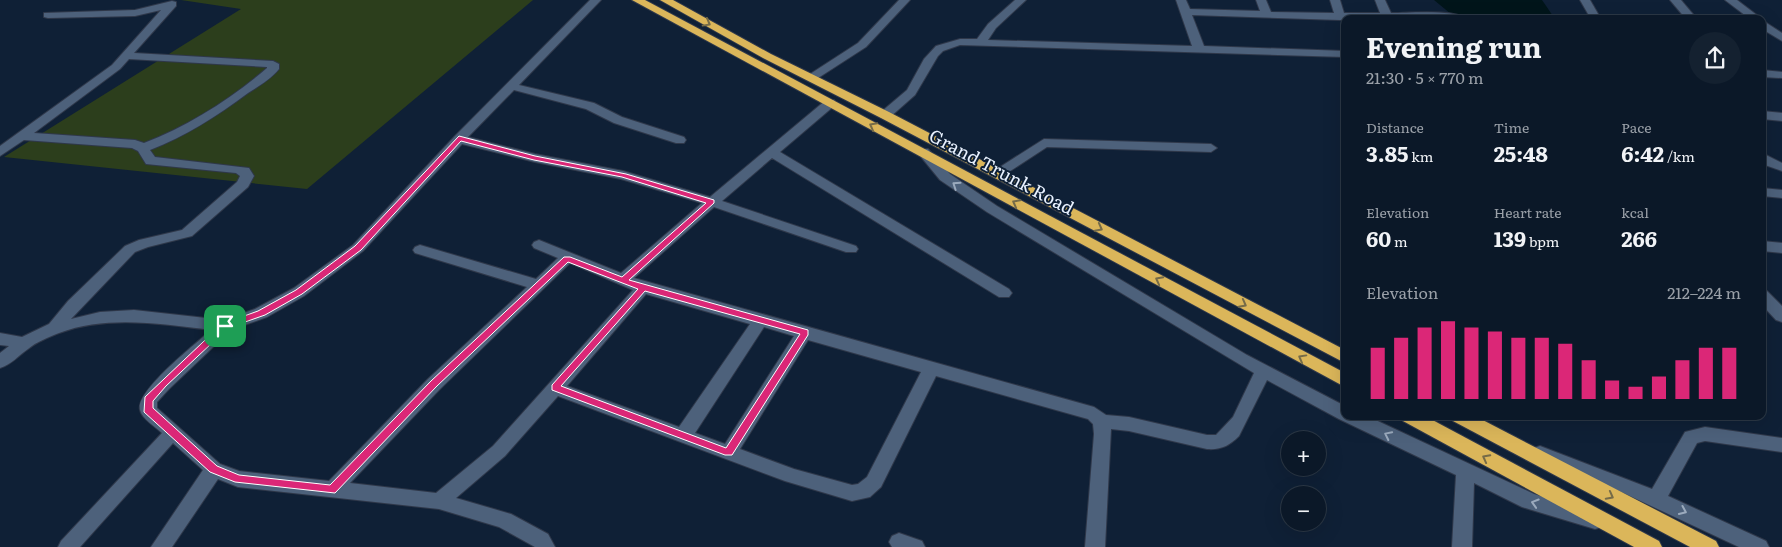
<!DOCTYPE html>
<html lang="en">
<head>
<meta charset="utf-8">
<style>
	:root { --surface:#0b1828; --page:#142130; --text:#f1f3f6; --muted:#9aa0a8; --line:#2b3745; --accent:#db2777 }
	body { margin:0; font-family:Literata,serif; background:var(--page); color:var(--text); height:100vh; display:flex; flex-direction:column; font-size:19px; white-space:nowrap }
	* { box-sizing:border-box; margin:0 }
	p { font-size:16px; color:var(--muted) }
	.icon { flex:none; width:28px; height:28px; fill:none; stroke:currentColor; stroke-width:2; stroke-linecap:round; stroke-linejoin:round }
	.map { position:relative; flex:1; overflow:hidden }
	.panel { position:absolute; left:1341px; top:15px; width:425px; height:405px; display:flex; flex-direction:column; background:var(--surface); border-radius:10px; box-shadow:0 5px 20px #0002,0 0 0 1px var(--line) }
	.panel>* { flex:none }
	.controls { position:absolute; left:1281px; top:431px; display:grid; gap:10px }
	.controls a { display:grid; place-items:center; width:45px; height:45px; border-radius:50%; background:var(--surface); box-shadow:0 5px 20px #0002,0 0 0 1px var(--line); font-size:25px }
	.pin { position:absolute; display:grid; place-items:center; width:42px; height:42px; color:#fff; margin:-21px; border-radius:10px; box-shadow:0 2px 8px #0006 }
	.round { display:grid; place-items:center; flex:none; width:52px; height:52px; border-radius:26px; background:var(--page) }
	.overview { display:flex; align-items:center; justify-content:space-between; height:85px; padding:0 25px }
	h1 { font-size:28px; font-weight:700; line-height:38px }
	.metrics { display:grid; grid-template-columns:repeat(3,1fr); gap:8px; height:85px; padding:5px 25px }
	.metrics div { display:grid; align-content:center }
	.metrics b { font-size:21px; font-weight:700 }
	.metrics small { font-size:14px; font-weight:400 }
	.metrics p { font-size:14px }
	.chart { height:140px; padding:10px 25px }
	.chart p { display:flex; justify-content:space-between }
	.chart svg { width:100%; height:90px; margin-top:5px; stroke:var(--accent); stroke-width:6 }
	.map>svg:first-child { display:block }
	.green { fill:#2c3e1c }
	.water { fill:#00151a }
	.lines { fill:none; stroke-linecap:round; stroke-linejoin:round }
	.minor-casing { stroke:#2f384a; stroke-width:2 }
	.highway-casing { stroke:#2f384a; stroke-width:2 }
	.minor { fill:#4d617b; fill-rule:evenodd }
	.highway { fill:#dbb65a; fill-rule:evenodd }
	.oneway { stroke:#756b48 }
	.oneway2 { stroke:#9baabd }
	.route { fill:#db2777; stroke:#fff; fill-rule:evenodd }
	.labels { text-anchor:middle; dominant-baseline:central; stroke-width:4; stroke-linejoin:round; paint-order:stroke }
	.street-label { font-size:18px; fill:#e9f2ff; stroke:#0f2036 }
</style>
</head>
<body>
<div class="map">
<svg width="1782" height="547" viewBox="0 0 1782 547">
	<rect width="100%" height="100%" fill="#0f2036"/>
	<polygon class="green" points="181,0 533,0 307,189 4,157 241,9"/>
	<polygon class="water" points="1434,0 1542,0 1555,19 1516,19 1451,14"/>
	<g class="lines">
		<defs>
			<g id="minor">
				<path d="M 590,0 L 601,0 L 519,85 L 594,103 L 622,117 L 684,137 L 686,140 L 684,143 L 676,143 L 614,123 L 586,109 L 514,90 L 468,137 L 535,154 L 623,171 L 710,197 L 826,100 L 834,100 L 836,103 L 834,106 L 780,152 L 1009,289 L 1012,293 L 1009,297 L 999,297 L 772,158 L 722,201 L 856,246 L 858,249 L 856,252 L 846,252 L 714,207 L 634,278 L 1094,407 L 1106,415 L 1129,417 L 1207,435 L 1216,435 L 1233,417 L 1254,373 L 987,212 L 940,180 L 917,152 L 918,149 L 928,149 L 950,174 L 997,206 L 1247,355 L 1345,406 L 1345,416 L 1367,416 L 1534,494 L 1602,515 L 1605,521 L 1602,527 L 1595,529 L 1522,507 L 1474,483 L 1472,547 L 1452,547 L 1456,475 L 1339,419 L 1267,380 L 1239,436 C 1229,446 1221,450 1207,449 L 1129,431 L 1111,429 L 1105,547 L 1085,547 L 1094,434 L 1093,424 L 1088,419 L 936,376 L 881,487 L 870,497 L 852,501 L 785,481 L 558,396 L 505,456 L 456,498 L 511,514 L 548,534 L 555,547 L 535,547 L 499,527 L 439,509 L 238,487 L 218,479 L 172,547 L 151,547 L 203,470 L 173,443 L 80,547 L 58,547 L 61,541 L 162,433 C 156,427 142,419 140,410 C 135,391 196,344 211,330 C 160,324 108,315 59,333 C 49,337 36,342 28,349 C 19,355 11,365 0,368 L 0,353 L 9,346 L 0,345 L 0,333 L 22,337 L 49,324 L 68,301 L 125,246 L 139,240 L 182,230 L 237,182 L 240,176 L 236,173 L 146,164 L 138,151 L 132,148 L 24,140 L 0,156 L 0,146 L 112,65 L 161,10 L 135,16 L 48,18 L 44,17 L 44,13 L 135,10 L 172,1 L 176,2 L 176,6 L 134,53 L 273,61 L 279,64 L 279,69 C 271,79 259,86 248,93 C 217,116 186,136 150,150 L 155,157 L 249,168 L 254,176 L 248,187 L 192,236 L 148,247 L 135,252 L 71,319 L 100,312 L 134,310 L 224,320 L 255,309 L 294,288 L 353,245 L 455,136 ZM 129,59 L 267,67 L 267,68 C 231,99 188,126 144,143 L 135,140 L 34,133 L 120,69 ZM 462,144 L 535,162 L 621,179 L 702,203 L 621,273 L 539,240 L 534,242 L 532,245 L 534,248 L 558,258 L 536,279 L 420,245 L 415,247 L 413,250 L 415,253 L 527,287 L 428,379 L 329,481 L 239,471 L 220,464 L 157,408 L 157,402 L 169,389 L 231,330 L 267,317 L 304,296 L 363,251 ZM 570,263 L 633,290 L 493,446 L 436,493 L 350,483 L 440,389 ZM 646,294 L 750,324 L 679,427 L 567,386 ZM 764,327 L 794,336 L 725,444 L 695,433 ZM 808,340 L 921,372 L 867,477 L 858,484 L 852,485 L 794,469 L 740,449 Z"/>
				<polygon points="899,0 910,0 866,47 815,80 807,80 807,76 858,43"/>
				<path d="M 1015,0 L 1026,0 L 996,28 L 988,40 L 1192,46 L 1176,0 L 1186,0 L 1190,9 L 1260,11 L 1256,0 L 1266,0 L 1271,12 L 1334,13 L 1330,0 L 1340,0 L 1344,13 L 1380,13 L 1375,0 L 1385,0 L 1391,13 C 1408,13 1455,9 1467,19 L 1340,20 L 1192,15 L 1204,46 L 1345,51 L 1345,57 L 960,45 L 943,51 L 938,56 L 915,95 L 889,118 L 881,118 L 879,115 L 881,112 L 907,90 L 924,59 L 936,46 L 960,39 L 977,39 L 988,24 Z"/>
				<polygon points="1580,0 1590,0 1601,19 1591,19"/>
				<polygon points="1670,0 1681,0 1697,19 1686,19"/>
				<polygon points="1725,0 1737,0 1762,19 1750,19"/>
				<polygon points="1762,20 1782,33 1782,41 1762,29"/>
				<polygon points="1762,70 1782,72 1782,78 1762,77"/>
				<polygon points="1762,111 1782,113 1782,121 1762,119"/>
				<polygon points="1044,139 1211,144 1217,148 1211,152 1047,147 1001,177 996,178 989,174"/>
				<polygon points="1762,153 1782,163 1782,171 1762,164"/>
				<polygon points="1762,188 1782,190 1782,198 1762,196"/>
				<polygon points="1762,241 1782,243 1782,253 1762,251"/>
				<polygon points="1762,290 1767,291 1782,306 1782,322 1776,320 1762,305"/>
				<polygon points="1705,427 1782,438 1782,452 1705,441 1697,443 1668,496 1766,541 1769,547 1739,547 1617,490 1534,458 1531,453 1534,448 1540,446 1652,489 1685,432"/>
				<polygon points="899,533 922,541 925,547 892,547 889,542 892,536"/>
			</g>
			<g id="highway">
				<polygon points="632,0 645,0 1345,373 1345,387"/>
				<polygon points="660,0 673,0 771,54 889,112 1345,350 1345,363 881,118 763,58"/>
				<polygon points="1400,416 1425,416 1659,541 1662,547 1634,547 1403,421"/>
				<polygon points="1450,416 1475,416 1716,541 1719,547 1690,547 1453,421"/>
			</g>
		</defs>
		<use href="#minor" class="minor-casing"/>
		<use href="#highway" class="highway-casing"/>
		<use href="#minor" class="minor"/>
		<use href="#highway" class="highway"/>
	</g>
	<defs><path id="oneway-chevron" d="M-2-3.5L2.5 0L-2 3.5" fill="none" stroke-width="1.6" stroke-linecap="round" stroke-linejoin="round" transform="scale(1.25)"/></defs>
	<g class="oneway">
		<use href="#oneway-chevron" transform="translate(707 23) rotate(29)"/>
		<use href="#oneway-chevron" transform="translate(873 126) rotate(-152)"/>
		<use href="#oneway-chevron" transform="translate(1016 203) rotate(-152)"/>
		<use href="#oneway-chevron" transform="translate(1099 228) rotate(28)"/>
		<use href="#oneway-chevron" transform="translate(1159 280) rotate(-152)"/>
		<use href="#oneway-chevron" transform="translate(1243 304) rotate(28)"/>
		<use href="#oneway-chevron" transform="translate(1302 358) rotate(-151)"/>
		<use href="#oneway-chevron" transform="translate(1486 458) rotate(-152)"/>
		<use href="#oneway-chevron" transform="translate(1610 496) rotate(28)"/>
	</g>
	<g class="oneway2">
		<use href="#oneway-chevron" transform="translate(956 185) rotate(-146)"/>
		<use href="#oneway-chevron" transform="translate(1388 435) rotate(-154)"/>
		<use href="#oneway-chevron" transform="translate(1535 503) rotate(-163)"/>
		<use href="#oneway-chevron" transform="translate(1683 511) rotate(24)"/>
	</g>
	<path class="route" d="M 459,136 L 535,156 L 626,174 L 714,200 L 714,203 L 629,280 L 808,330 L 808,335 L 732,455 L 725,455 L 552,390 L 552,385 L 638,289 L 568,262 L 437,386 L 335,493 L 235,482 L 210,472 L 144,412 L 145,397 L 222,324 L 258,311 L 296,290 L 355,246 ZM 461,141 L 534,160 L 622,177 L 706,203 L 622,277 L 570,257 L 564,257 L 431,381 L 330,485 L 239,475 L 217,466 L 153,408 L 153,401 L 166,386 L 228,328 L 265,315 L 302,294 L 361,250 ZM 645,291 L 800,334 L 726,448 L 561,386 Z"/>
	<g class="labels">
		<g class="street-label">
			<text transform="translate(1002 171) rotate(28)">Grand Trunk Road</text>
		</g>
	</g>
</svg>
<div class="controls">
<a>+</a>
<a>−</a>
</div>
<div class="pin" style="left:225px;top:326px;background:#1e9e55"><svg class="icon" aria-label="arrive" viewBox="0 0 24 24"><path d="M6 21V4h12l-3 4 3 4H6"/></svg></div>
<section class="panel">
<div class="overview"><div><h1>Evening run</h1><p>21:30 · 5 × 770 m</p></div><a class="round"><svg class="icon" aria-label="share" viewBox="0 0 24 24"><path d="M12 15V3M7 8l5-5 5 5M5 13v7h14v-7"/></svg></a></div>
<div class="metrics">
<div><p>Distance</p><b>3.85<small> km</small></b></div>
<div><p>Time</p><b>25:48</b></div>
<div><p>Pace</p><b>6:42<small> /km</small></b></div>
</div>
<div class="metrics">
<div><p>Elevation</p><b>60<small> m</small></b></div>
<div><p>Heart rate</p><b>139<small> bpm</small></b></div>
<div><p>kcal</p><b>266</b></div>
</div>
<div class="chart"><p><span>Elevation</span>212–224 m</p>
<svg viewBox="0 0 160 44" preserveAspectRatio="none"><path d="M5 44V19M15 44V14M25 44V9M35 44V6M45 44V9M55 44V11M65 44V14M75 44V14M85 44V17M95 44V25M105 44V35M115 44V38M125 44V33M135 44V25M145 44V19M155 44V19"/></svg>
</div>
</section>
</div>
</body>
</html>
